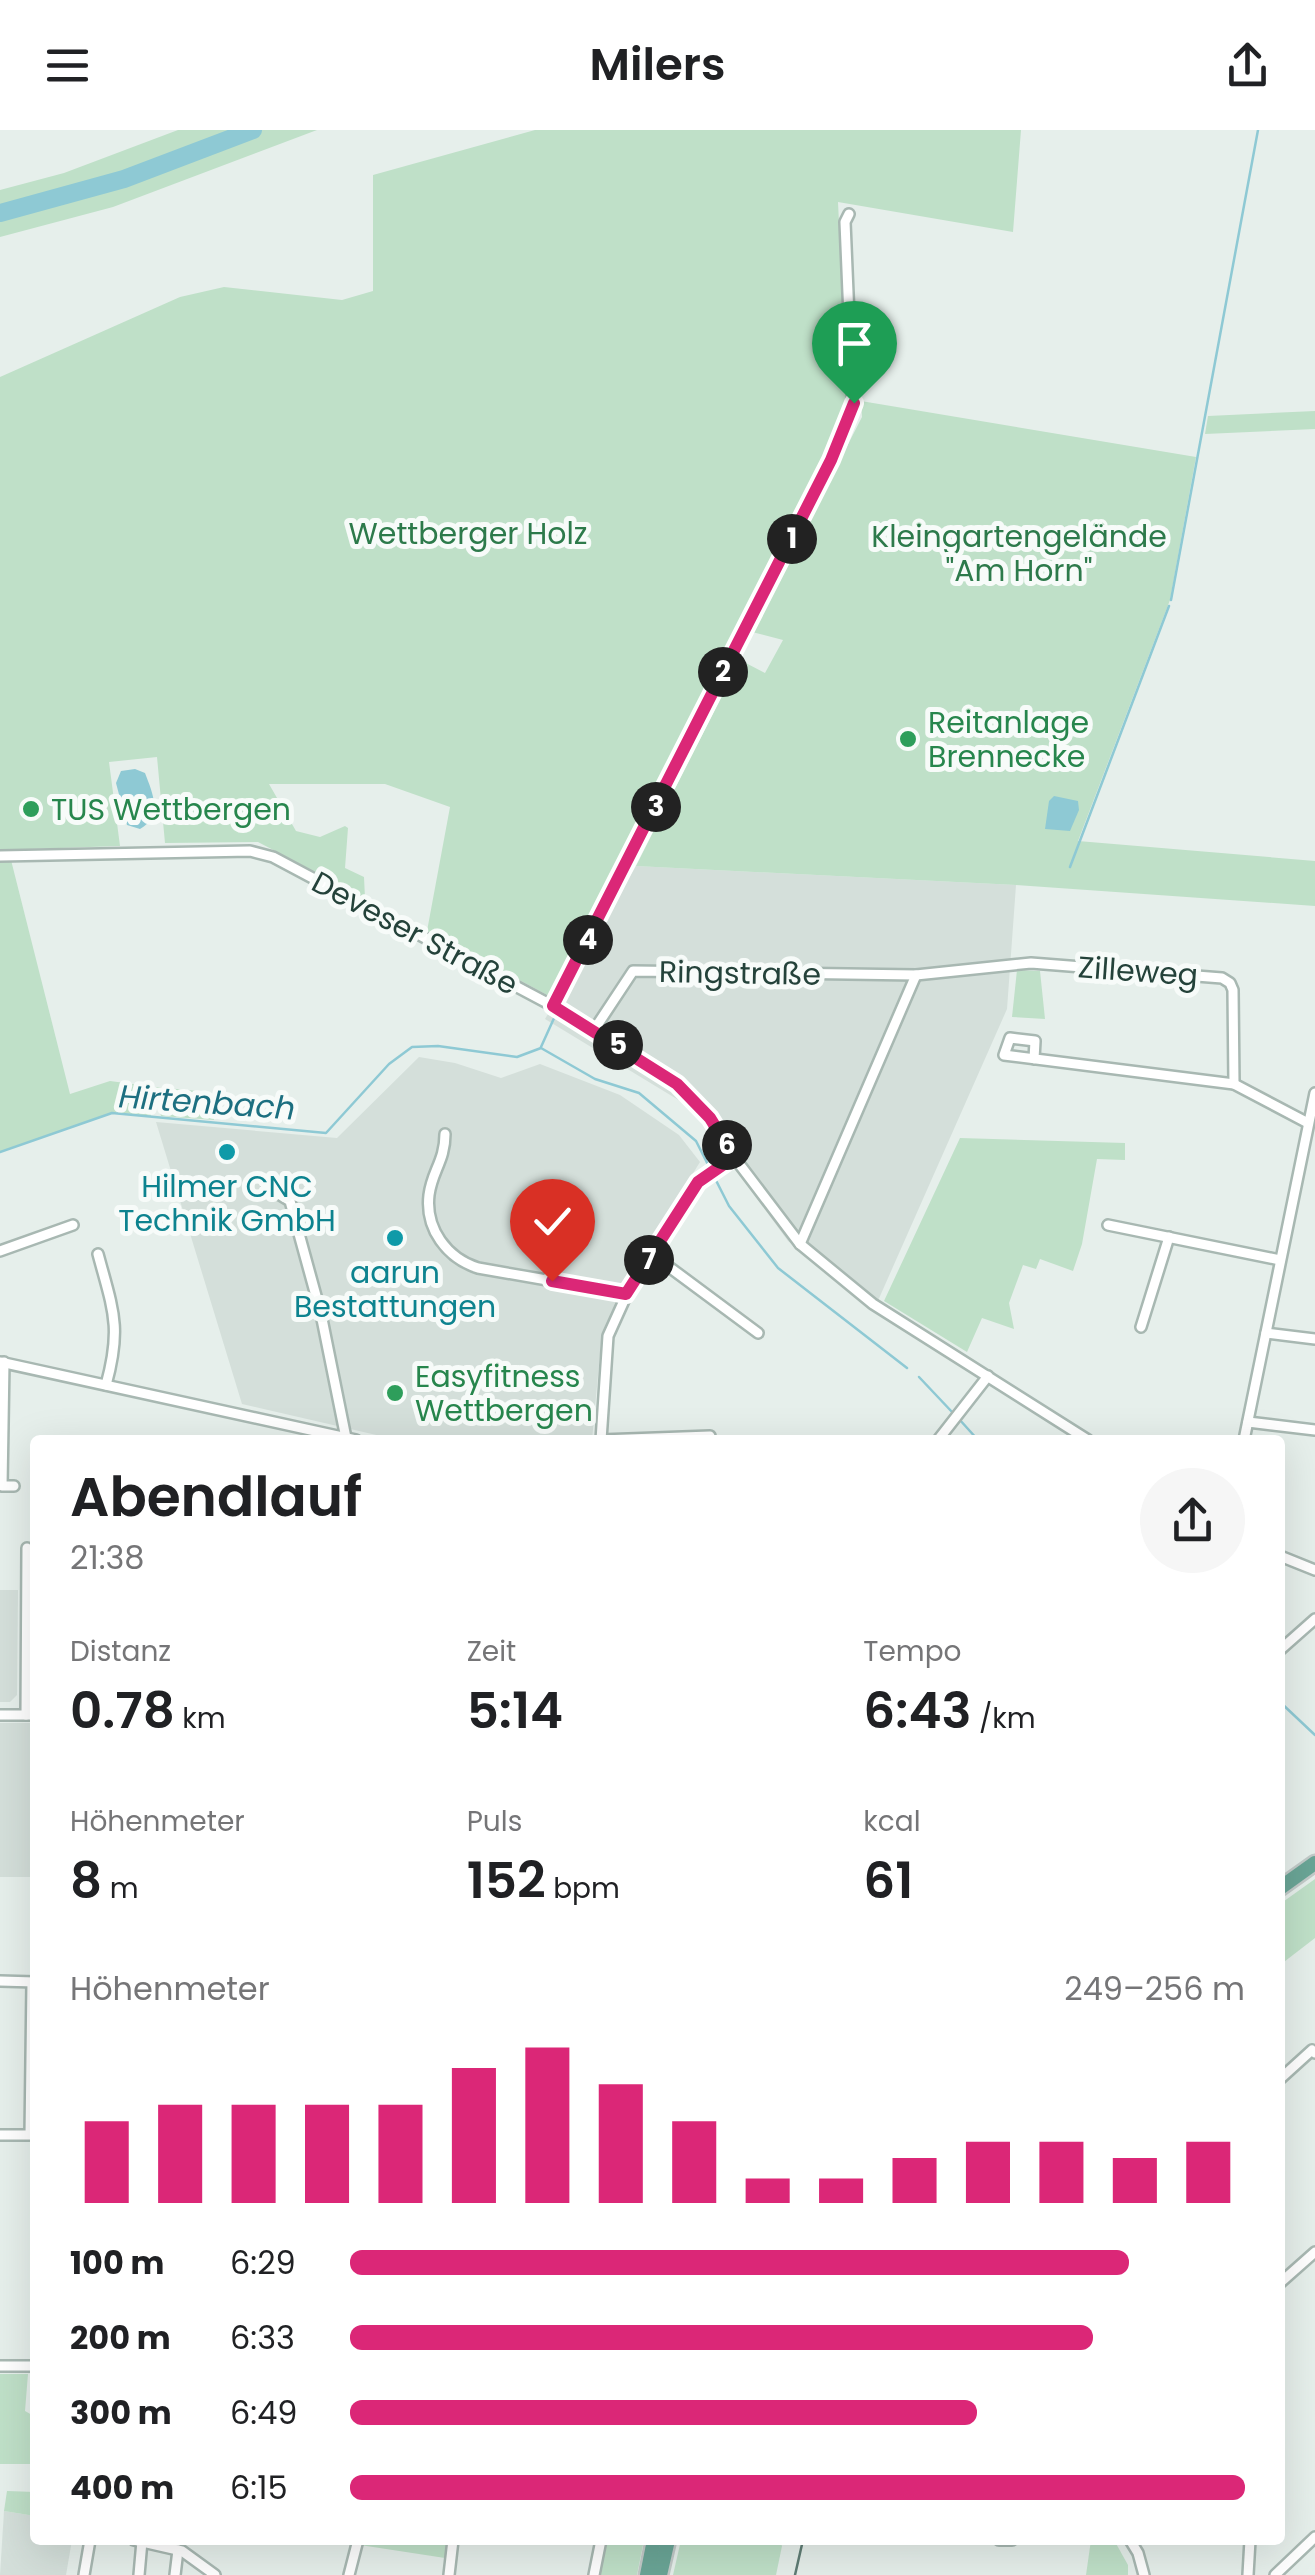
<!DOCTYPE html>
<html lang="de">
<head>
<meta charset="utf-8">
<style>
	:root { --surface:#fff; --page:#f6f6f6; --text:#202124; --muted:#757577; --accent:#db2777 }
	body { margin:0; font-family:Poppins,sans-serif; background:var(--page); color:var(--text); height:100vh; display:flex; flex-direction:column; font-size:38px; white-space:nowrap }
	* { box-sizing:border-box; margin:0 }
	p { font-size:32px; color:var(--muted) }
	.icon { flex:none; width:55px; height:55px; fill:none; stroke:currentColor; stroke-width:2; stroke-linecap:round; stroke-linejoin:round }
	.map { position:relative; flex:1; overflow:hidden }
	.drawer { position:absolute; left:30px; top:1305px; width:1255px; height:1110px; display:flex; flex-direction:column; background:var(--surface); border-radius:10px; box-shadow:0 10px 40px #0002 }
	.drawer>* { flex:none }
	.pin { position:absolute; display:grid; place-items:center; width:85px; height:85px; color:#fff; margin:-102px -42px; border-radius:50% 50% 50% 0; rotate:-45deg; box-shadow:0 0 10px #0007 }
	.pin .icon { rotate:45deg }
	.km { position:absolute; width:50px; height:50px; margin:-25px; border-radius:50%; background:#222; color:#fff; font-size:28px; line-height:50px; text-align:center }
	.round { display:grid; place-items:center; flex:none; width:105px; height:105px; border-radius:52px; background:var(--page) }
	.overview { display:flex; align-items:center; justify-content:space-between; height:170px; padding:0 40px }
	h1 { font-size:55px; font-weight:600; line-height:75px }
	.stats { display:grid; grid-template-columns:repeat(3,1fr); gap:15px; height:170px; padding:10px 40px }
	.stats div { display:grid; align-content:center }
	.stats b { font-size:50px; font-weight:600 }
	.stats small { font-size:28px; font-weight:400 }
	.stats p { font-size:28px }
	.chart { height:280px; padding:20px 40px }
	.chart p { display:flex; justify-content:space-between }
	.chart svg { width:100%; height:180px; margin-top:10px; stroke:var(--accent); stroke-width:6 }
	ul { padding:0 40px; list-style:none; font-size:32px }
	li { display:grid; grid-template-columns:160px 120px 1fr; align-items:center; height:75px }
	li i { height:25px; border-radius:12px; background:var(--accent) }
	header { display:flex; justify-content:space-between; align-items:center; height:130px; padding:0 40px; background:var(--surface); font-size:45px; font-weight:600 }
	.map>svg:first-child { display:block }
	.built { fill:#d4dfda }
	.green { fill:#bfe0c8 }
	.water { fill:#8ec9d4 }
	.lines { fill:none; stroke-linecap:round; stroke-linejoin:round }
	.stream { stroke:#8ec9d4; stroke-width:2.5 }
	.river { stroke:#8ec9d4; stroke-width:18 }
	.street-casing { stroke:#a8b8b2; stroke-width:14 }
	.primary-casing { stroke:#c2cac8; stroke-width:19 }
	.street { stroke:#fff; stroke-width:9 }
	.primary { stroke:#6aa596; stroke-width:14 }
	.tram { stroke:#5f7d75; stroke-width:2.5 }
	.route-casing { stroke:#fff; stroke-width:20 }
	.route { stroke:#db2777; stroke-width:12 }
	.leisure-dot { fill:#2e9e5b; stroke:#f7fbf9; stroke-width:4 }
	.culture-dot { fill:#0f9aa8; stroke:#f7fbf9; stroke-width:4 }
	.labels { text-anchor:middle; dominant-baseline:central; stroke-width:10; stroke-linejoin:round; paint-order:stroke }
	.park-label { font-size:30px; fill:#2d7a4b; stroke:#f7fbf9 }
	.leisure-label { font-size:30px; fill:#27864d; stroke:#f7fbf9; text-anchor:start }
	.street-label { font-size:30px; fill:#24423a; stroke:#f7fbf9 }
	.culture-label { font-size:30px; fill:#0d838f; stroke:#f7fbf9 }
	.water-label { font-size:32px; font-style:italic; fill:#1c6f80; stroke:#f7fbf9 }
</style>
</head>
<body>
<header><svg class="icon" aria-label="menu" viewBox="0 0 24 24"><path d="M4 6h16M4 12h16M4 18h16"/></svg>Milers<svg class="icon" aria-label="share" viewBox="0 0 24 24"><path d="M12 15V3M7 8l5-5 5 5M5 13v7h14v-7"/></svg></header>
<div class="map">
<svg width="1315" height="2445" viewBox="0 0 1315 2445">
	<rect width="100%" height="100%" fill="#e6efeb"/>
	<g class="built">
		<polygon points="636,736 1016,755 1007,879 873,1182 788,1111 690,977 545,889"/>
		<polygon points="419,927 455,933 501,948 540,934 620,965 679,1005 700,1032 633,1140 618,1170 601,1213 592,1310 398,1310 242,1274 156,992 337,1008"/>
		<polygon points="0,1460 18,1460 17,1565 10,1572 0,1572"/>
		<rect x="0" y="1593" width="35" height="154"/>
		<polygon points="4,2381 35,2386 35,2410 72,2410 66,2445 0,2445"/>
	</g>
	<g class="green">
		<polygon points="178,0 317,0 113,77 0,107 0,60 64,43"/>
		<polygon points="535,0 1021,0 1013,102 838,72 848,284 551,867 427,801 450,677 385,654 269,654 296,701 320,707 345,696 348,698 345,738 364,747 365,768 258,712 165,713 157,627 109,632 120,716 0,720 0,247 180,167 224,157 342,170 373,161 373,45"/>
		<polygon points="861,271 1196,327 1170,470 1078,711 1315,731 1315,776 1016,755 636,736 740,530 765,543 783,510 752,502 862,287"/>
		<polygon points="1315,281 1315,299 1205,304 1208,286"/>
		<polygon points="11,730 70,964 110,951 148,956 151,986 113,982 0,1022 0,731"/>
		<polygon points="1017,840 1040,841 1045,889 1012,887"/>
		<polygon points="156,957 208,962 214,990 161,986"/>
		<polygon points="960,1008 1125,1013 1125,1030 1097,1029 1082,1114 1073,1141 1040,1129 1036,1139 1023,1135 1009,1173 1014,1199 982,1188 967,1222 884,1171"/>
		<polygon points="1315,1749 1315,1808 1280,1835 1280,1774"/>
		<polygon points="0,2244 28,2244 25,2281 32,2285 31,2334 0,2334"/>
		<polygon points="7,2361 35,2362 35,2386 4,2381"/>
		<polygon points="360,2410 448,2410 445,2428 360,2415"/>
		<polygon points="601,2410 644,2410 637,2445 593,2445"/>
		<polygon points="681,2410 779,2410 782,2416 776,2445 673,2445"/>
		<polygon points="1091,2410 1114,2410 1128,2435 1128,2445 1086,2445"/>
	</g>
	<g class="water">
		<path d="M 135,639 L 145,643 C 153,664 163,686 140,699 L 127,695 L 116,653 L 121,641 Z"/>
		<polygon points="1054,666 1078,671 1079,680 1070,701 1045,699 1049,671"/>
	</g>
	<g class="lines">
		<g class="stream">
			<polyline points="1171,470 1258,0"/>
			<polyline points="653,693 683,637"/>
			<polyline points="1070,737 1169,476"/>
			<polyline points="560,874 617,764"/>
			<polyline points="541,917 555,886"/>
			<polyline points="0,1022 112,983 326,1003 389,934 412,917 438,916 517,927 541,918 595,949 639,963 696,1011 729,1076 778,1138 907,1238"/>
			<polyline points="919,1247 953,1283"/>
			<polyline points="959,1289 978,1310"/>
			<polyline points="1280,1572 1315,1605"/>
		</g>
		<polyline class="river" points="0,83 124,49 253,0"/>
		<defs>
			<g id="street">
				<polyline points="0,726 250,721 273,727 553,876 677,954 711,988 734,1027 800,1114 873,1174 1088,1310"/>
				<polyline points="553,876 644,702 853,282 845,92 849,84"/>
				<polyline points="594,900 633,841 916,845 1031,833 1222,848 1230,853 1233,860 1234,954"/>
				<polyline points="1034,929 1035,911 1010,908 1004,925 1234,954 1308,993"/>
				<path d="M 445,1004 C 445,1031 432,1041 429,1065 C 425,1099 447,1128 478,1138 L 627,1164"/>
				<polyline points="267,1057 290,1071 321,1184 346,1308"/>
				<polyline points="1108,1095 1280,1130"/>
				<polyline points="800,1114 916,845"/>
				<polyline points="0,1121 73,1095"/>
				<path d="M 98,1124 C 113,1180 122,1197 106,1255"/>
				<polyline points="653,1125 758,1203"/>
				<polyline points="1141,1197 1169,1107"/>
				<polyline points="1266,1203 1315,1209"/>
				<polyline points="0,1232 356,1310"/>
				<polyline points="4,1232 2,1356 14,1356"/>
				<polyline points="1248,1292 1315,1300"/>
				<polyline points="601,1310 608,1206 627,1164 698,1051 734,1027"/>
				<polyline points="601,1310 710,1306"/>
				<polyline points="938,1310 988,1246"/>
				<polyline points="1244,1310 1315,963"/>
				<polyline points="1280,1426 1315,1440"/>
				<polyline points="1280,1520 1315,1489"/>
				<polyline points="0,1585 35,1585"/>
				<polyline points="26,1585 27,1418"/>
				<polyline points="0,1851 35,1852"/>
				<polyline points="1280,1949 1312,1920 1315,1923"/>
				<polyline points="0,2005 30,2005 32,1852"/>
				<polyline points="1280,2153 1315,2122"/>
				<polyline points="0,2236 35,2236"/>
				<polyline points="134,2410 182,2421 215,2445"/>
				<polyline points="999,2410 1012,2410"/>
				<polyline points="1130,2410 1138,2423 1144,2445"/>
				<polyline points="84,2445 90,2410"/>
				<polyline points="139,2445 142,2411"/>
				<polyline points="175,2445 178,2420"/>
				<polyline points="349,2445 358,2410"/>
				<polyline points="449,2445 453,2410"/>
				<polyline points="594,2445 601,2410"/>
				<polyline points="1248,2445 1250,2410"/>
				<polyline points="1275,2445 1315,2407"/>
			</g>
			<g id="primary">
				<polyline points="1280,1758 1315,1733"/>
				<polyline points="647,2445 654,2410"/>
				<polyline points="660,2445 668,2410"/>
			</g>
		</defs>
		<use href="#street" class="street-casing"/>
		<use href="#primary" class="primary-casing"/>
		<use href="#street" class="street"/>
		<use href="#primary" class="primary"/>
		<polyline class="tram" points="795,2445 803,2410"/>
	</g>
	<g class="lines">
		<defs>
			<polyline id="route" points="552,1151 626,1164 698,1052 734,1027 710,988 677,954 553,876 831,330 854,273"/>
		</defs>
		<use href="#route" class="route-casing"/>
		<use href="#route" class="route"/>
	</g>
	<g class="leisure-dot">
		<circle cx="908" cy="609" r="10"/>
		<circle cx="31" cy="679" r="10"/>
		<circle cx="395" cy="1263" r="10"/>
	</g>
	<g class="culture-dot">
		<circle cx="227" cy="1022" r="10"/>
		<circle cx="395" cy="1108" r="10"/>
	</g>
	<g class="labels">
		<g class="park-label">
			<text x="468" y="403">Wettberger Holz</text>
			<text x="1019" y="406">Kleingartengelände<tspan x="1019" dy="34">"Am Horn"</tspan></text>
		</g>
		<g class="leisure-label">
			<text x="928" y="592">Reitanlage<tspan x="928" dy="34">Brennecke</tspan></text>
			<text x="51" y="679">TUS Wettbergen</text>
			<text x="415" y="1246">Easyfitness<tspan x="415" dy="34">Wettbergen</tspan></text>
		</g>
		<g class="street-label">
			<text transform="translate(415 803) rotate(28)">Deveser Straße</text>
			<text transform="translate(1138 841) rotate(4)">Zilleweg</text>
			<text transform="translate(740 843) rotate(1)">Ringstraße</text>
		</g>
		<g class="culture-label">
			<text x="227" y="1056">Hilmer CNC<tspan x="227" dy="34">Technik GmbH</tspan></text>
			<text x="395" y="1142">aarun<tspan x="395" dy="34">Bestattungen</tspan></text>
		</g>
		<g class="water-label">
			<text transform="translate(207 972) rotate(4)">Hirtenbach</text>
		</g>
	</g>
</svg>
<div class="pin" style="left:854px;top:273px;background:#1e9e55"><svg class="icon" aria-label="arrive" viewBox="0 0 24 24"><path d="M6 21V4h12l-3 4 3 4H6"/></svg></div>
<div class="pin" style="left:552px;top:1151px;background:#d93025"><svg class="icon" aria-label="check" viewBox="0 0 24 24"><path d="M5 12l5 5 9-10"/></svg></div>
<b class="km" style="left:792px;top:409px">1</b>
<b class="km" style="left:723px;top:542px">2</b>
<b class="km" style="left:656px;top:677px">3</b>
<b class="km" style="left:588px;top:810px">4</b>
<b class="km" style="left:618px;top:915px">5</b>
<b class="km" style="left:727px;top:1015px">6</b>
<b class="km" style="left:649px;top:1130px">7</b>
<section class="drawer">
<div class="overview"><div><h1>Abendlauf</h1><p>21:38</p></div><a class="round"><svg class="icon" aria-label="share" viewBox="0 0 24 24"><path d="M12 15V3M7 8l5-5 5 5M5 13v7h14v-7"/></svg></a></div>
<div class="stats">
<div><p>Distanz</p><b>0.78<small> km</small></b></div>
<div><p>Zeit</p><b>5:14</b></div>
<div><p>Tempo</p><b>6:43<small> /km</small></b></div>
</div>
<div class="stats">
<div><p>Höhenmeter</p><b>8<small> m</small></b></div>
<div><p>Puls</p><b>152<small> bpm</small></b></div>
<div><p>kcal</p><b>61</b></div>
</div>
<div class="chart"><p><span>Höhenmeter</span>249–256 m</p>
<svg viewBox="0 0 160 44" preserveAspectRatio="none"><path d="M5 44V24M15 44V20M25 44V20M35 44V20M45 44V20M55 44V11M65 44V6M75 44V15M85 44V24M95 44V38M105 44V38M115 44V33M125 44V29M135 44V29M145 44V33M155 44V29"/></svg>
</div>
<ul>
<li><b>100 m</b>6:29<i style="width:87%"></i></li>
<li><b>200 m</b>6:33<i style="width:83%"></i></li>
<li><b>300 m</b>6:49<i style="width:70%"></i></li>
<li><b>400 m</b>6:15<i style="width:100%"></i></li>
</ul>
</section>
</div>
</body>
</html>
